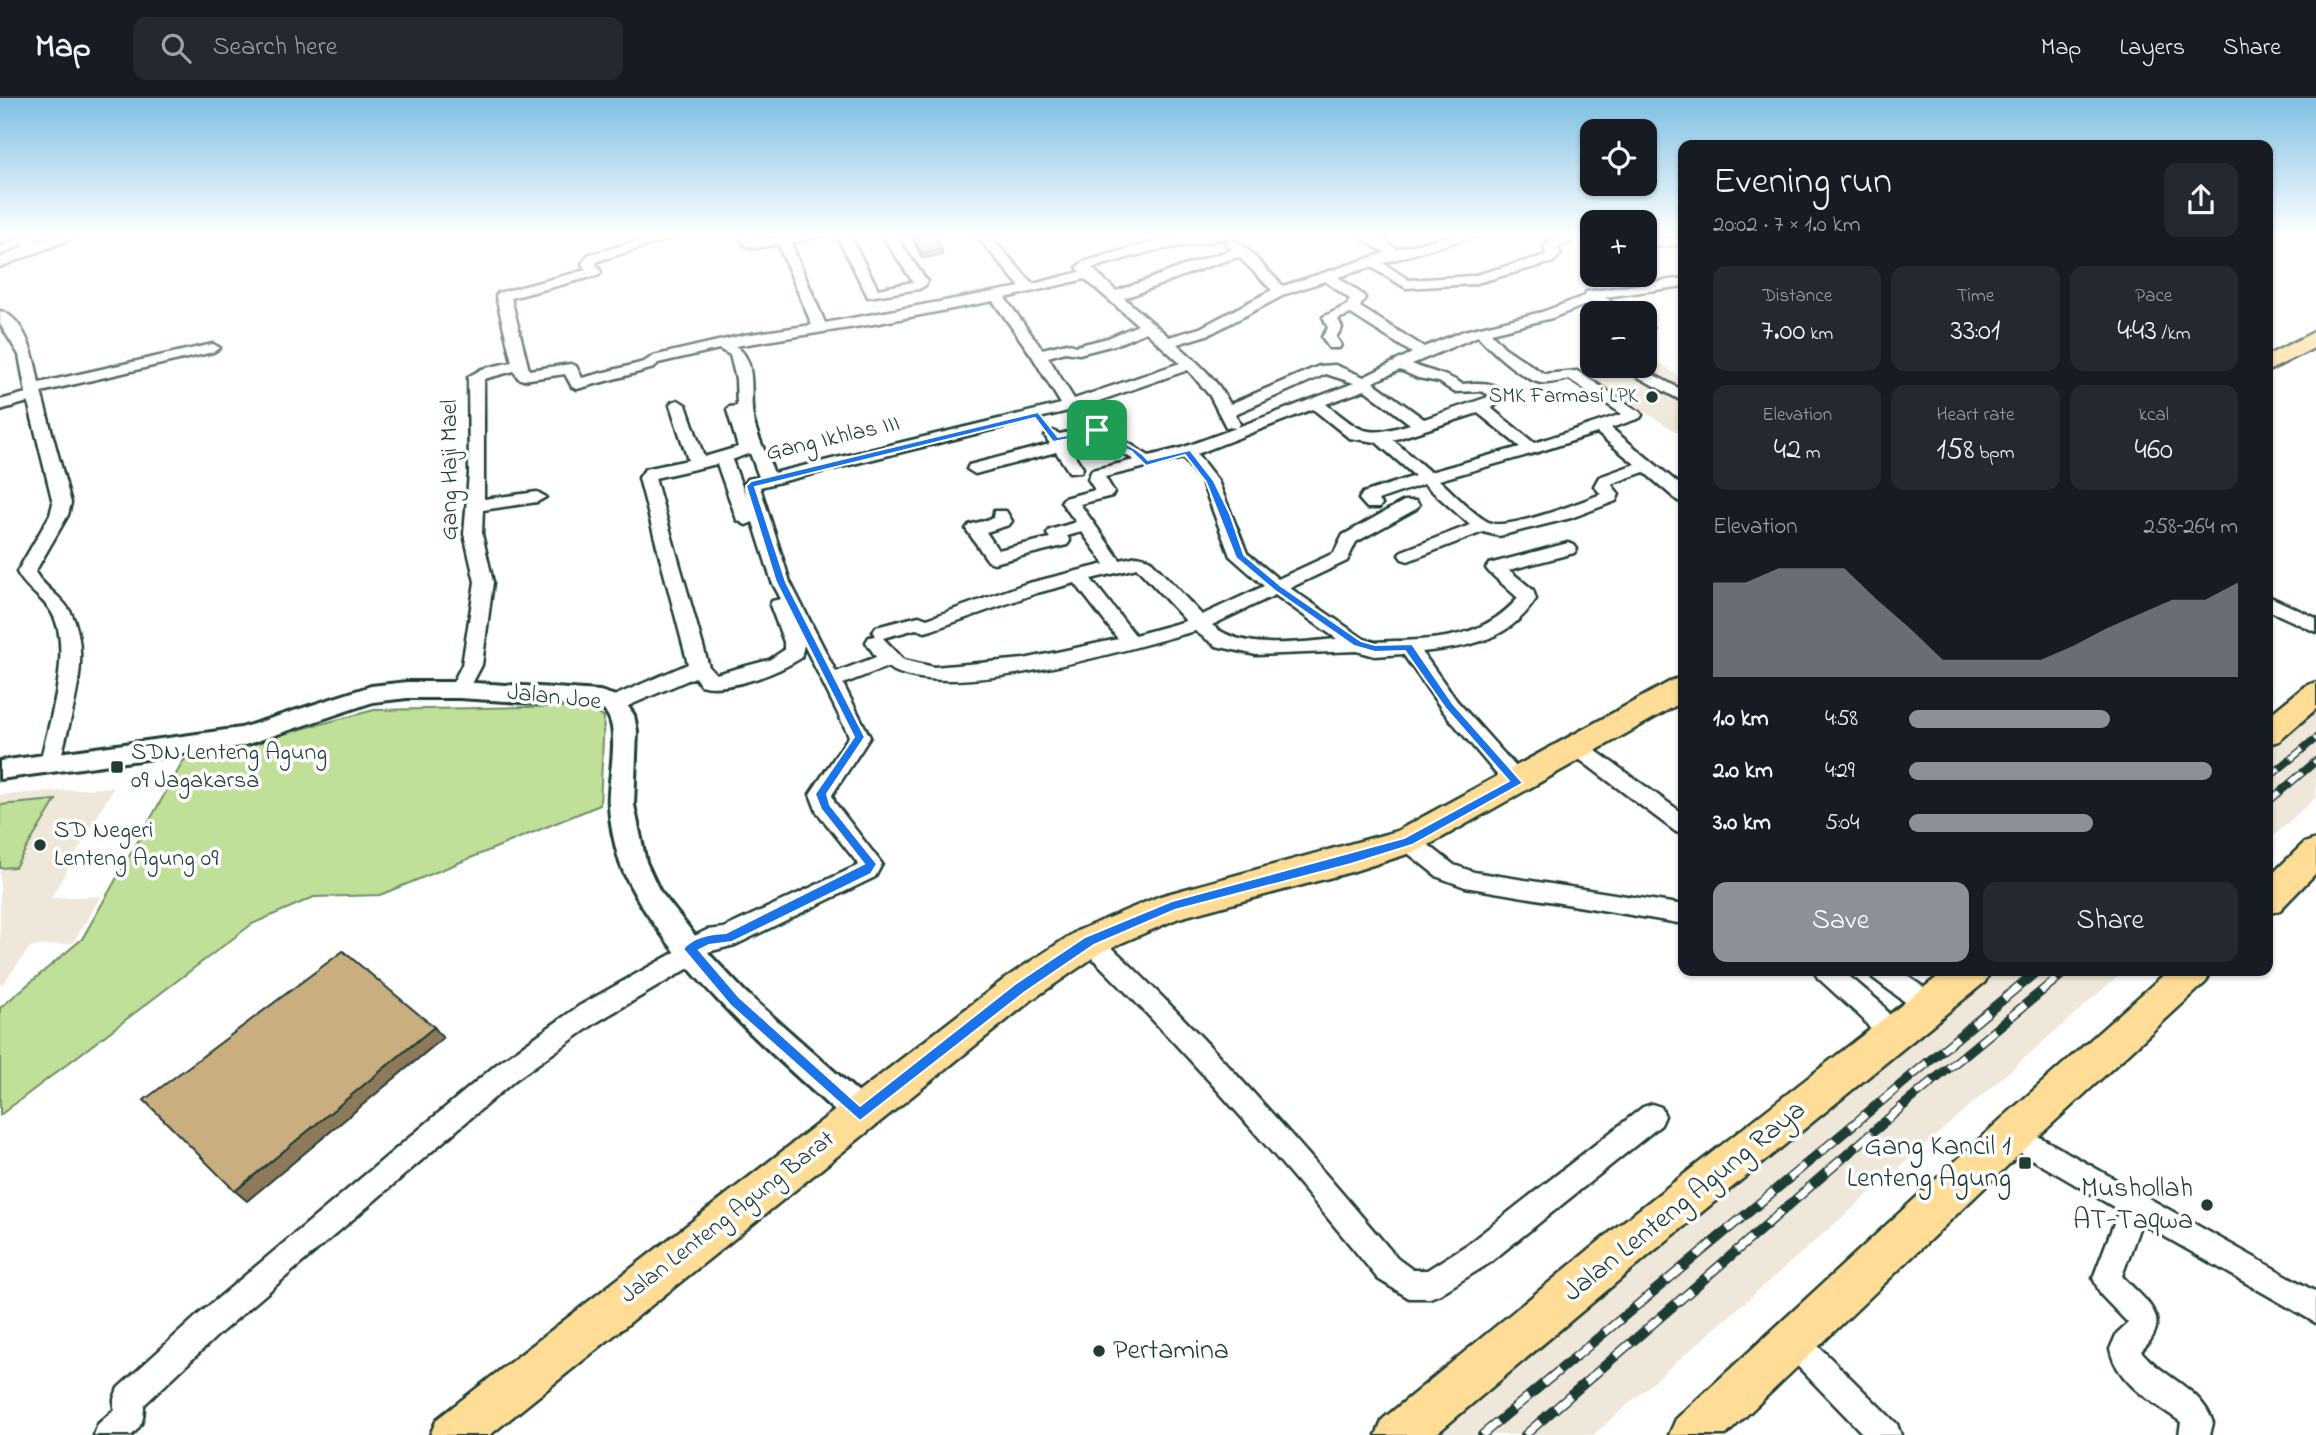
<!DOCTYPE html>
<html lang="en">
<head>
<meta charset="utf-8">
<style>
	:root { --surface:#171b24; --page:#242831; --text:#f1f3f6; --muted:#9ea1a6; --line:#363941; --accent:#8c9099 }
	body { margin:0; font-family:"Indie Flower",sans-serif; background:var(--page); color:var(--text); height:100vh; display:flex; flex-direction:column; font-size:26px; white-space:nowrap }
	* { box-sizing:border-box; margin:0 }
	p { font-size:23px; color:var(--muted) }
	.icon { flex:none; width:38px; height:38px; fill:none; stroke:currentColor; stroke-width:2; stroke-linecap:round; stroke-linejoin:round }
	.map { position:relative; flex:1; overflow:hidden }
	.panel { position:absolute; left:1678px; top:42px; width:595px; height:836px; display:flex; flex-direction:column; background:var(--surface); border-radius:14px; box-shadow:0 2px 5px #0004 }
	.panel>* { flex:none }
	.tools { position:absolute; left:1580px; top:21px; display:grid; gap:14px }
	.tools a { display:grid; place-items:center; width:77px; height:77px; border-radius:14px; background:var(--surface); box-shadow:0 2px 5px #0004; font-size:35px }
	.pin { position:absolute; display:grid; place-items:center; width:60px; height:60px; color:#fff; margin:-30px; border-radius:14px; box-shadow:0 4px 10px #0006 }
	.round { display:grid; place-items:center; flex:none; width:74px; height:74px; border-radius:14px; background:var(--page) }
	.summary { display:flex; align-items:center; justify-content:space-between; height:119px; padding:0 35px }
	h1 { font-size:38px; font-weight:600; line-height:52px }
	.figures { display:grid; grid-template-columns:repeat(3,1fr); gap:10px; height:119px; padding:7px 35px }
	.figures div { display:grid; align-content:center; border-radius:14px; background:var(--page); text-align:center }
	.figures b { font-size:30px; font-weight:600 }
	.figures small { font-size:19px; font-weight:400 }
	.figures p { font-size:19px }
	.chart { height:196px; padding:14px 35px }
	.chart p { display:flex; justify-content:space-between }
	.chart svg { width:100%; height:126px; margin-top:7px; fill:var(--accent); opacity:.7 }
	.primary-button { display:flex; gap:14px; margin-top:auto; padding:14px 35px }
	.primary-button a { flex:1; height:80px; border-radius:14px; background:var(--accent); color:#fff; font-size:28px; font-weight:600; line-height:80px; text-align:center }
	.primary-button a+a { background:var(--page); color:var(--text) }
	ul { padding:0 35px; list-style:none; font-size:23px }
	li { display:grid; grid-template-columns:112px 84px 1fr; align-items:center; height:52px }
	li i { height:18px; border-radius:9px; background:var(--accent) }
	header { display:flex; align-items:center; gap:42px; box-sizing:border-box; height:98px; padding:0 35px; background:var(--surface); border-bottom:2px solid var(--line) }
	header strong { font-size:33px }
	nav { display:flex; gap:38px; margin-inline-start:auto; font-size:24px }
	.search { width:490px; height:63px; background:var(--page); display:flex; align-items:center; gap:18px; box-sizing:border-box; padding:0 24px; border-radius:14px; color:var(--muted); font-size:26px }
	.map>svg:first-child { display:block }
	.built { fill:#efe7d9 }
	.green { fill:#c0df98; stroke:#708e66; stroke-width:2 }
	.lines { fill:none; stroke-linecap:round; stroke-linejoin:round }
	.minor-casing { stroke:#1f3d34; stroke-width:5 }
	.tertiary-casing { stroke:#1f3d34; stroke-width:6 }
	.primary-casing { stroke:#1f3d34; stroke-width:5 }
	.minor { fill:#fff; fill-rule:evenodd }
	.tertiary { fill:#fff; fill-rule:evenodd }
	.primary { fill:#ffdd96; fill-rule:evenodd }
	.rail-far1-casing { stroke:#1f3d34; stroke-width:8 }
	.rail-casing { stroke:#1f3d34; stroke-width:10 }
	.rail-far1 { stroke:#fff; stroke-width:5; stroke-dasharray:15; stroke-linecap:butt }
	.rail { stroke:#fff; stroke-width:7; stroke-dasharray:20; stroke-linecap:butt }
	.wall { fill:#af966e; stroke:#1f3d34; stroke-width:2 }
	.shaded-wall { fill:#8e7a5a; stroke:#1f3d34; stroke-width:2 }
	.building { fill:#cbae80; stroke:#1f3d34; stroke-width:2 }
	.route { fill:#1a73e8; stroke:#fff; stroke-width:2; fill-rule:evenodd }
	.poi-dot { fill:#1f3d34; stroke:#fff; stroke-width:2.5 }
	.labels { text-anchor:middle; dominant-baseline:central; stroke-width:7; stroke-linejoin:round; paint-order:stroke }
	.far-poi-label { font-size:21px; fill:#1f3d34; stroke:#fff; text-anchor:end }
	.street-label { font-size:24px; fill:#1f3d34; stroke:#fff }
	.poi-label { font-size:24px; fill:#1f3d34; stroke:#fff; text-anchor:start }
	.near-poi-label { font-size:28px; fill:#1f3d34; stroke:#fff; text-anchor:end }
	.near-street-label { font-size:28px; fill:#1f3d34; stroke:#fff }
</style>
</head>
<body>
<header>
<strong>Map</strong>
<div class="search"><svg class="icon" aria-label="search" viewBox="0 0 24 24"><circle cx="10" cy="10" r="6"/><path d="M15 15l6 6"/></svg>Search here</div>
<nav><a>Map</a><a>Layers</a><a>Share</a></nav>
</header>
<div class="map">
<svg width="2316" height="1337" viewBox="0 0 2316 1337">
	<rect width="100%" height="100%" fill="#fff"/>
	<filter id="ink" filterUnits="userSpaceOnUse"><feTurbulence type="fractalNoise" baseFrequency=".0143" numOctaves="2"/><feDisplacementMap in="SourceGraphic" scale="14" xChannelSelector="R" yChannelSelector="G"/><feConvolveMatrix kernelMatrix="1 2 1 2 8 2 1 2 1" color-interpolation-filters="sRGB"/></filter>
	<g filter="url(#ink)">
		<g class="built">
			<polygon points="1645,253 1683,282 1683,338 1580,273 1595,268 1645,268"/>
			<polygon points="2316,592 2316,699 2268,743 2268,631"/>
			<polygon points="114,689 51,800 101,798 73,845 30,849 3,886 0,886 0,697"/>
			<polygon points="1973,873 2124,873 1593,1337 1405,1337"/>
		</g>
		<g class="green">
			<polygon points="581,608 604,619 600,707 380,797 314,799 252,826 0,1017 0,910 82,841 184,662 374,612"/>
			<polygon points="56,702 15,769 0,770 0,707"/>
		</g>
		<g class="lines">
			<defs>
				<g id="minor">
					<polygon points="18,136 31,136 37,144 63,136 84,136 0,169 0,160 23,149 23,144"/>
					<path d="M 662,136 L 684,136 L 598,163 L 596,166 L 601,174 L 599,177 L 511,200 L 529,272 L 571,266 L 576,268 L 582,280 L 644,264 L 653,258 L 744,237 L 812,227 L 778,146 L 756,150 L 744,147 L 740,136 L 753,136 L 756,142 L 792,136 L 826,136 L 791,145 L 825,225 L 1020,189 L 975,136 L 988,136 L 1033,186 L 1080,174 L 1077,169 L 1083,164 C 1130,151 1182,131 1231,137 L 1224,141 L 1152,153 L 1092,170 L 1116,193 C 1155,180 1192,163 1232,152 L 1225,145 L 1232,141 L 1247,151 L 1283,188 L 1385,155 L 1355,136 L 1371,136 L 1397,151 L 1458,136 L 1482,136 L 1383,165 L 1409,182 L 1472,178 L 1543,158 L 1547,155 L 1543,150 C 1553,137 1570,136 1585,136 L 1557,150 L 1561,156 L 1553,164 L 1473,186 L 1406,190 L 1371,169 L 1338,179 L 1363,197 L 1365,200 L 1360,209 L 1424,249 L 1464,233 L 1542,214 L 1585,198 L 1586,194 L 1684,180 L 1684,188 L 1605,199 L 1627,215 L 1611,215 L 1593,204 L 1552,220 L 1491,235 L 1504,249 L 1544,276 L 1577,273 L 1640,314 L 1642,317 L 1640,320 L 1611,330 L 1684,390 L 1684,404 L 1678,403 L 1644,374 L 1611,386 L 1619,396 L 1616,403 L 1571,420 L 1499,438 L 1483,434 L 1408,463 L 1402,461 L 1399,457 L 1402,453 L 1470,427 L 1424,386 L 1378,402 L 1382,406 L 1379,410 L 1367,410 L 1359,401 L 1363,395 L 1415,378 L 1376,344 L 1349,340 L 1313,311 L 1197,356 L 1218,383 L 1247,455 L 1278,481 L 1334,455 L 1343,437 L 1404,403 L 1416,403 L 1419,407 L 1416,411 L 1356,444 L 1347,463 L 1290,490 L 1364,541 L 1375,544 C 1429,541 1479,545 1518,500 L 1489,474 L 1486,470 L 1489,466 L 1568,445 L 1574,447 L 1577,451 L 1574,455 L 1509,472 L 1533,492 L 1536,501 C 1509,543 1468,549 1422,554 L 1457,603 L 1525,679 L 1528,685 L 1525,691 L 1517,693 L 1509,691 L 1443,613 L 1403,556 L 1375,558 L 1357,553 L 1256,557 L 1216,548 L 1195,533 C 1129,551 945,607 887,569 L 843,586 L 870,639 L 832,697 L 835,705 L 882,766 L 875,779 L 735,847 L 704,855 L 701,863 L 597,924 L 515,982 L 218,1237 L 144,1307 C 144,1321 142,1328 132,1337 L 94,1337 L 98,1326 L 114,1312 L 114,1301 L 118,1290 L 198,1217 L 497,966 L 579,908 L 679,852 L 682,844 L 707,832 L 724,830 L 859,767 L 817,714 L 810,696 L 849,638 L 804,547 L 801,560 C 778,575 727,595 700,587 L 695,579 L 621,611 L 607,611 L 604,606 L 607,601 L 688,566 L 639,380 L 645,371 L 688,362 L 670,307 L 672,304 L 678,302 L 686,307 L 704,359 L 738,349 L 727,312 L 729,309 L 737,308 L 736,281 L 730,257 L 719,251 L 658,265 L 654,270 L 577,291 L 572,289 L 565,276 L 523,282 L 518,280 L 514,273 L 484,281 L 484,401 L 537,394 L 546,399 L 537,404 L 483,412 L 482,436 L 493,484 L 482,567 L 466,597 L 452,597 L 449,592 L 462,567 L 475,484 L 464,436 L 469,375 L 468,279 L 482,271 L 512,264 L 496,198 L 498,195 L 586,172 L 582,166 L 588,157 ZM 1239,159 L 1272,192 L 1200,230 L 1169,239 L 1124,200 C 1163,187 1199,169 1239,159 ZM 1085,181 L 1138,227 L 1108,240 L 1076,248 L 1067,245 L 1042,251 L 1005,200 ZM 1325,183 L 1350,201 L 1347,207 L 1323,219 L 1328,230 L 1322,239 L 1329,250 L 1339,250 L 1341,247 L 1336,239 L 1342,230 L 1338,221 L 1351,216 L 1412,255 L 1364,279 L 1335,267 L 1319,268 L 1230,306 C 1218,282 1197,264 1177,246 L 1210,236 L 1286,196 ZM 993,203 L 1032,258 L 1061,306 L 774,375 C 767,357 756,337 753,319 C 749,296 758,261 735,248 L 874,226 ZM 1146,234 L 1180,265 L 1074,301 L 1048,259 L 1065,254 L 1079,256 L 1118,246 ZM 1478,238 C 1492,253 1521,281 1541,285 C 1550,286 1561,283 1569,281 L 1622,316 L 1534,345 L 1491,310 L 1509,299 C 1495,283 1482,284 1462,286 C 1446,275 1429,274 1412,266 ZM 1188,272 L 1210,298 L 1226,329 L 1236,330 L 1181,350 L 1149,358 L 1103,329 L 1097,327 L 1060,336 L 1053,333 L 1045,338 L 1050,346 L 969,367 L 967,371 L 975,376 L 1056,354 L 1069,374 L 1081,374 L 1083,370 L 1066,344 L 1094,338 L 1134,362 L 1092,372 L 1088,381 L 1095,392 L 1064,400 L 1061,404 L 1076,424 L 1050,432 L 1047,436 L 1050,440 L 998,452 L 986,434 L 1009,427 L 1012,423 L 1006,413 L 994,413 L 993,420 L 969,427 L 966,431 L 988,463 L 994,465 L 1067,447 L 1070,443 L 1067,438 L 1082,434 L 1105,466 L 1025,486 L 927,521 L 919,518 L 876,529 L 873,534 L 876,538 L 869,539 L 866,544 L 876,559 L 836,574 L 790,484 L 760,389 L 1076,311 ZM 1400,272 L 1418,280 L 1439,284 L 1454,294 L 1481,293 L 1491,298 L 1424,321 L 1373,284 ZM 1326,276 L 1354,285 L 1238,329 L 1240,326 L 1235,316 ZM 1365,292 L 1410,326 C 1364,340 1363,335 1326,306 ZM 1478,315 L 1520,349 L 1430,374 L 1393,342 ZM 1597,335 L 1635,366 L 1599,379 L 1594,388 L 1601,396 C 1581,404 1505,434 1488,424 C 1470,414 1454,395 1439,382 L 1538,354 ZM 750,355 L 759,379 L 748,381 L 743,388 L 746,399 L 732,362 ZM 1183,360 L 1202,384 L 1230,458 L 1264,488 L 1202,517 L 1149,461 L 1137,458 L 1120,462 L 1080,406 L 1112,398 L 1114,394 L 1105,379 ZM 717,366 L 737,422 L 746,427 L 753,424 L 772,484 L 781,501 L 772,503 L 770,507 L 784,544 L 784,552 L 769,562 L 716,576 L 709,569 L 655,380 ZM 1137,470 L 1186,523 L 1135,537 L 1091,481 ZM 1075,485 L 1118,541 L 1024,561 L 934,569 L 904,562 L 883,540 L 916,531 L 925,534 L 932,532 L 1037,495 ZM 1275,497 L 1337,541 C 1298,544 1244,554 1212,527 Z"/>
					<polygon points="836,136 849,136 878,191 913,184 881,136 894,136 927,183 926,187 919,191 868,199"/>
					<polygon points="4,137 14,137 16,140 0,147 0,139"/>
					<polygon points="1684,138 1684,146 1645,150 1645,142"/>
					<path d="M 0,213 C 26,220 35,262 39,285 L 213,246 L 220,250 L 213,254 L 41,294 L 71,405 L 68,417 L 35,474 C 44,490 62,498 71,515 C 93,558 70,619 60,664 L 57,669 L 50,672 L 43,669 L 40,664 C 49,626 73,551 52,515 C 43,499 25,491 17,474 L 50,417 L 53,405 L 28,304 L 0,312 L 0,302 L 26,295 L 19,257 L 0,226 Z"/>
					<polygon points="1645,225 1653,230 1651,233 1645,234"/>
					<polygon points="1618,268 1637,268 1684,293 1684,304"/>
					<polygon points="2268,498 2316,520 2316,534 2268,512"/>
					<polygon points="1578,642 1585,645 1684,716 1684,736 1676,734 1571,655 1568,650 1571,645"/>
					<polygon points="1408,734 1416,737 1454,767 1474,774 1684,807 1684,826 1465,789 1438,779 1400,749 1397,743 1400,737"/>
					<path d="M 1090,833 L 1098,836 C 1206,938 1303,1048 1398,1161 L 1413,1172 L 1427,1172 L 1468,1146 L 1643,1009 L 1652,1006 L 1661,1009 L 1665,1018 L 1661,1027 L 1488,1166 L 1440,1196 L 1430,1200 L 1409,1200 L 1378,1181 C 1284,1066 1188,954 1082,850 L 1078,843 L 1082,836 Z"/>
					<polygon points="1814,873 1843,873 1882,906 1904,940 1900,948 1891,951 1882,948 1864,922 1818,880"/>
					<polygon points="1869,873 1900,873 1938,899 1941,907 1938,915 1929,918 1920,915 1873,880"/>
					<path d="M 2013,1024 L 2316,1194 L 2316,1225 L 2141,1125 L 2122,1178 C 2146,1204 2175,1220 2141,1253 C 2163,1280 2202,1290 2213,1325 L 2210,1337 L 2179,1337 L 2181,1324 C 2155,1305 2117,1286 2110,1251 L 2117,1235 L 2128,1225 L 2101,1197 L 2093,1180 L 2119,1112 L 2004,1045 L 2000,1036 L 2004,1027 Z"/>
					<polygon points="1792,1227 1802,1232 1897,1326 1901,1337 1864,1337 1782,1252 1777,1242 1782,1232"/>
				</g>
				<path id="tertiary" d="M 407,584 L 459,584 L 600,593 L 622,600 L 634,617 L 637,633 L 634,707 L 646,764 L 659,792 L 711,858 L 745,894 L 871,1006 L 875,1016 L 871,1026 L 860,1030 L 849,1026 C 785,967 719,911 666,842 C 648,818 631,794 620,765 C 615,748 610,726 609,708 C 606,684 626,619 598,609 L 459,600 L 407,600 L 373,604 L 242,648 L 0,681 L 0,663 L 241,630 L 371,588 Z"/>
				<g id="primary">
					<polygon points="2316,233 2316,249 2268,273 2268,257"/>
					<polygon points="1684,579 1684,603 1420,752 1351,774 1179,820 1103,853 1033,901 490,1337 430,1337 437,1321 1007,879 1077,833 1160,798 1397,733 1673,582"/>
					<polygon points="2316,584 2316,611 2279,643 2268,646 2268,618 2305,588"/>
					<polygon points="2316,741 2316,775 2280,812 2268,816 2268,780 2304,745"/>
					<polygon points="1945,873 1990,873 1985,884 1649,1157 1435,1337 1376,1337 1383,1321 1619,1127"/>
					<polygon points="2168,873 2211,873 2206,884 2027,1049 1726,1337 1669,1337 1676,1321 1999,1023"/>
				</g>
			</defs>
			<use href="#minor" class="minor-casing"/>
			<use href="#tertiary" class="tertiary-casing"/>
			<use href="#primary" class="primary-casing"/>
			<use href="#minor" class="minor"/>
			<use href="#tertiary" class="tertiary"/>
			<use href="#primary" class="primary"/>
			<defs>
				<g id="rail-far1">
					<polyline points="2268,680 2316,640"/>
					<polyline points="2268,704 2316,663"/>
				</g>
				<g id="rail">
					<polyline points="1482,1337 2037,873"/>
					<polyline points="1525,1337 1904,1007 2066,873"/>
				</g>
			</defs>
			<use href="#rail-far1" class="rail-far1-casing"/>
			<use href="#rail" class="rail-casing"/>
			<use href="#rail-far1" class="rail-far1"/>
			<use href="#rail" class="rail"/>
		</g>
		<polygon class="wall" points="911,136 942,151 942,157 922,160 912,141"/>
		<g class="shaded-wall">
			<polygon points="942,151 942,157 922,160 921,155"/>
			<polygon points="434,929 443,940 247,1103 235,1093"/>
		</g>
		<g class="building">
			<polygon points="912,136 933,136 942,151 921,155"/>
			<polygon points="343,853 434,929 235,1093 144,1002"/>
		</g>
	</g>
	<linearGradient id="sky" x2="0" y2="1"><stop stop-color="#7ebfe2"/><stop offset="0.42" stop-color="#fff"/><stop offset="1" stop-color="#fff" stop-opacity="0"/></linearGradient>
	<rect width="2316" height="324" fill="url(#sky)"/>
	<path class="route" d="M 1038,314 L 1058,339 L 1100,331 C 1117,346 1132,344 1148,362 L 1190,352 L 1214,383 L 1230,416 L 1244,457 L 1281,488 L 1361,543 L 1375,547 L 1412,546 L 1453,606 L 1523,685 L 1412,747 L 1351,766 L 1175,812 L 1094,847 L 1025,894 L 860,1023 L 730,907 L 683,851 C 693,838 711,836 726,835 L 864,766 L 821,711 L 815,696 L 854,639 L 776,484 L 746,388 L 751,383 ZM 1035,320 L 1053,344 L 1095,336 L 1103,343 L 1131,353 L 1146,368 L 1185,357 L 1206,384 L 1236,460 L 1274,492 L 1354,548 L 1375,554 L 1405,553 L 1446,611 L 1509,683 L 1404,740 L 1172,803 L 1085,839 L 1015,886 L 860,1008 L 739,899 L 699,852 L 709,847 L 732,844 L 871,776 L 877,766 L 830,707 L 827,696 L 865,639 L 786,484 L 755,389 Z"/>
	<g class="poi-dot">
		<circle cx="1652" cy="299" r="7"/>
		<rect x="110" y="662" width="14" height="14" rx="3.5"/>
		<circle cx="40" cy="747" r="7"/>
		<rect x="2018" y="1058" width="14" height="14" rx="3.5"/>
		<circle cx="2207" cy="1107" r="7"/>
		<circle cx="1099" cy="1253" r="7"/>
	</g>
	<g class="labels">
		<g class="far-poi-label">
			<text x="1638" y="299">SMK Farmasi LPK</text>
		</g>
		<g class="street-label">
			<text transform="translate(833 341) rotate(-13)">Gang Ikhlas III</text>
			<text transform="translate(450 372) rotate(-90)">Gang Haji Mael</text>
			<text transform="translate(554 600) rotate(6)">Jalan Joe</text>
			<text transform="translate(728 1120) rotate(-38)">Jalan Lenteng Agung Barat</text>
		</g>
		<g class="poi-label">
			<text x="131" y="655">SDN Lenteng Agung<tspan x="131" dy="28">09 Jagakarsa</tspan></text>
			<text x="54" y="733">SD Negeri<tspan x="54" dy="28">Lenteng Agung 09</tspan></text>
		</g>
		<g class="near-poi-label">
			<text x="2011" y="1049">Gang Kancil 1<tspan x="2011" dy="32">Lenteng Agung</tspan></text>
			<text x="2193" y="1091">Mushollah<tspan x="2193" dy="32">AT-Taqwa</tspan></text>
			<text x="1113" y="1253" text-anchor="start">Pertamina</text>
		</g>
		<g class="near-street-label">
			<text transform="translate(1685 1104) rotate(-39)">Jalan Lenteng Agung Raya</text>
		</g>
	</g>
</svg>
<div class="tools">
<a><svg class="icon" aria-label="locate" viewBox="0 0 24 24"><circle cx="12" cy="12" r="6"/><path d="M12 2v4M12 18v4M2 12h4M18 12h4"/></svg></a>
<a>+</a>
<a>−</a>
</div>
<div class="pin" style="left:1097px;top:332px;background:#1e9e55"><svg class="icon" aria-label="arrive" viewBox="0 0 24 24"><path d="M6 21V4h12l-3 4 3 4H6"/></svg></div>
<section class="panel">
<div class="summary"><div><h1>Evening run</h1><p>20:02 · 7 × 1.0 km</p></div><a class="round"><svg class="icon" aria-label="share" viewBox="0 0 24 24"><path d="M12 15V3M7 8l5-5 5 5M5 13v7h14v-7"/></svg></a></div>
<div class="figures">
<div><p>Distance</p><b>7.00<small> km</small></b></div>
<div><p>Time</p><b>33:01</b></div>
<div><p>Pace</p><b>4:43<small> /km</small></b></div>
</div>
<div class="figures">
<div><p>Elevation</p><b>42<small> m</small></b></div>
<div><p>Heart rate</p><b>158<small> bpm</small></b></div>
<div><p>kcal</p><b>460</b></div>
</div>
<div class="chart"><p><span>Elevation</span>258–264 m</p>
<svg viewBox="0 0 160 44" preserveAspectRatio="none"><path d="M0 44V11L10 11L20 6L30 6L40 6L50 17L60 27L70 38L80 38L90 38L100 38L110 33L120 27L130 22L140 17L150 17L160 11V44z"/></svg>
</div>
<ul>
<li><b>1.0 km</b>4:58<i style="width:61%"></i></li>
<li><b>2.0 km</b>4:29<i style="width:92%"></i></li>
<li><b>3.0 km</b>5:04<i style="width:56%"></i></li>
</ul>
<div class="primary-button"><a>Save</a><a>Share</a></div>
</section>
</div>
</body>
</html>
